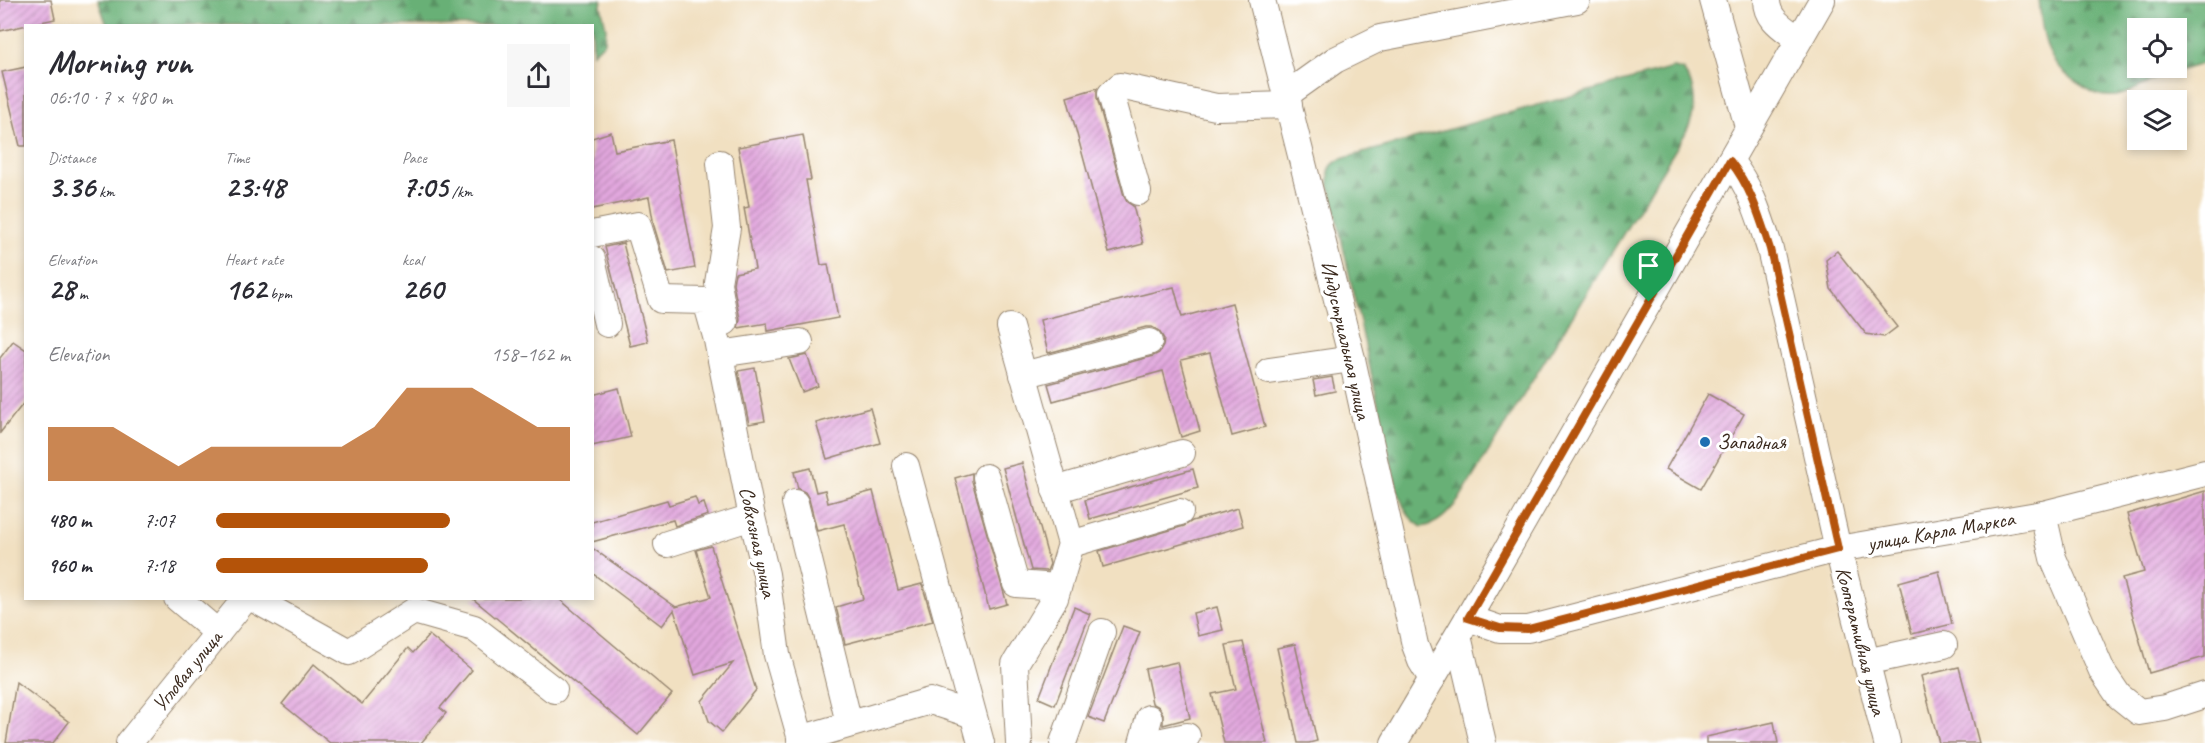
<!DOCTYPE html>
<html lang="en">
<head>
<meta charset="utf-8">
<style>
	:root { --surface:#fff; --page:#f7f7f7; --text:#2b2b33; --muted:#7c7c81; --accent:#b45309 }
	body { margin:0; font-family:Caveat,sans-serif; background:var(--page); color:var(--text); height:100vh; display:flex; flex-direction:column; font-size:22px; white-space:nowrap }
	* { box-sizing:border-box; margin:0 }
	p { font-size:20px; color:var(--muted) }
	.icon { flex:none; width:33px; height:33px; fill:none; stroke:currentColor; stroke-width:2; stroke-linecap:round; stroke-linejoin:round }
	.map { position:relative; flex:1; overflow:hidden }
	.drawer { position:absolute; left:24px; top:24px; width:570px; height:576px; display:flex; flex-direction:column; background:var(--surface); border-radius:0px; box-shadow:0 3px 9px #0003 }
	.drawer>* { flex:none }
	.controls { position:absolute; left:2127px; top:18px; display:grid; gap:12px }
	.controls a { display:grid; place-items:center; width:60px; height:60px; border-radius:0px; background:var(--surface); box-shadow:0 3px 9px #0003; font-size:30px }
	.pin { position:absolute; display:grid; place-items:center; width:51px; height:51px; color:#fff; margin:-62px -26px; border-radius:50% 50% 50% 0; rotate:-45deg; box-shadow:0 0 6px #0007 }
	.pin .icon { rotate:45deg }
	.round { display:grid; place-items:center; flex:none; width:63px; height:63px; border-radius:0px; background:var(--page) }
	.headline { display:flex; align-items:center; justify-content:space-between; height:102px; padding:0 24px }
	h1 { font-size:33px; font-weight:800; line-height:45px }
	.figures { display:grid; grid-template-columns:repeat(3,1fr); gap:9px; height:102px; padding:6px 24px }
	.figures div { display:grid; align-content:center }
	.figures b { font-size:30px; font-weight:800 }
	.figures small { font-size:16px; font-weight:400 }
	.figures p { font-size:16px }
	.chart { height:168px; padding:12px 24px }
	.chart p { display:flex; justify-content:space-between }
	.chart svg { width:100%; height:108px; margin-top:6px; fill:var(--accent); opacity:.7 }
	ul { padding:0 24px; list-style:none; font-size:20px }
	li { display:grid; grid-template-columns:96px 72px 1fr; align-items:center; height:45px }
	li i { height:15px; border-radius:8px; background:var(--accent) }
	.map>svg:first-child { display:block }
	.forest { fill:url(#forest-firs); stroke:#526d4a; stroke-width:1.5; fill-rule:evenodd }
	.building { fill:url(#building-hatch) }
	.lines { fill:none; stroke-linecap:round; stroke-linejoin:round }
	.minor-casing { stroke:#968570; stroke-width:28 }
	.minor { stroke:#fff; stroke-width:26 }
	.route-casing { stroke:#fff; stroke-width:12 }
	.route { stroke:#b45309; stroke-width:8 }
	.poi-dot { fill:#1f6fb2; stroke:#fff; stroke-width:2 }
	.labels { text-anchor:middle; dominant-baseline:central; stroke-width:6; stroke-linejoin:round; paint-order:stroke }
	.street-label { font-size:21px; fill:#3b2a1e; stroke:#fff }
	.poi-label { font-size:21px; fill:#3b2a1e; stroke:#fff; text-anchor:start }
</style>
</head>
<body>
<div class="map">
<svg width="2205" height="743" viewBox="0 0 2205 743">
	<defs>
		<pattern id="forest-firs" width="22" height="20" patternUnits="userSpaceOnUse" patternTransform="scale(1.5)"><rect width="22" height="20" fill="#68b076"/><path d="M5 1l3.5 6h-7zM16 11l3.5 6h-7z" fill="#578f60"/></pattern>
		<pattern id="building-hatch" width="6" height="6" patternUnits="userSpaceOnUse" patternTransform="scale(1.5)"><rect width="6" height="6" fill="#e2a7de"/><path d="M-1 1l2-2M0 6l6-6M5 7l2-2" fill="none" stroke="#b888b3"/></pattern>
	</defs>
	<rect width="100%" height="100%" fill="#fff"/>
	<filter id="ink" filterUnits="userSpaceOnUse"><feTurbulence type="fractalNoise" baseFrequency=".0167" numOctaves="2"/><feDisplacementMap in="SourceGraphic" scale="12" xChannelSelector="R" yChannelSelector="G"/><feConvolveMatrix kernelMatrix="1 2 1 2 8 2 1 2 1" color-interpolation-filters="sRGB"/></filter>
	<filter id="wash" filterUnits="userSpaceOnUse"><feTurbulence type="fractalNoise" baseFrequency=".008" numOctaves="4" result="noise"/><feDisplacementMap in="SourceGraphic" scale="24" xChannelSelector="R" yChannelSelector="G"/><feGaussianBlur stdDeviation="1.35" result="paint"/><feColorMatrix in="noise" values="0 0 0 0 0 0 0 0 0 0 0 0 0 0 0 0 0 1.4 0 .05"/><feComposite in="paint" operator="in"/></filter>
	<g filter="url(#wash)">
		<rect width="100%" height="100%" fill="#f1e0c1"/>
		<g class="forest">
			<polygon points="98,0 602,0 601,6 606,27 605,42 593,53 592,26 107,25"/>
			<path d="M 2039,0 L 2205,0 L 2205,63 C 2189,68 2172,72 2157,78 C 2144,84 2128,95 2115,96 C 2096,97 2095,93 2081,85 C 2045,64 2043,39 2039,0 ZM 2176,28 L 2176,68 L 2138,68 L 2138,28 Z"/>
			<path d="M 1673,68 L 1683,70 C 1699,91 1697,112 1685,134 L 1458,501 C 1447,514 1439,524 1422,527 C 1404,516 1403,504 1396,485 L 1329,183 C 1328,170 1329,165 1341,159 Z"/>
		</g>
		<g id="blocks">
			<g class="building">
				<polygon points="0,0 51,0 55,19 0,31"/>
				<polygon points="26,67 26,146 20,146 2,72"/>
				<polygon points="1097,88 1097,98 1124,196 1127,202 1133,206 1143,244 1109,253 1067,97"/>
				<polygon points="611,132 615,151 671,140 695,268 668,273 654,226 649,197 592,209 592,138"/>
				<polygon points="803,135 811,180 806,180 821,265 828,264 838,318 768,331 767,323 738,328 740,319 733,283 735,273 755,269 744,208 749,207 738,147"/>
				<polygon points="623,243 648,342 630,346 605,247"/>
				<polygon points="1837,251 1897,327 1884,337 1866,334 1831,289 1826,260"/>
				<polygon points="1174,287 1182,317 1232,303 1265,427 1232,436 1210,353 1181,360 1200,431 1181,437 1163,371 1053,401 1048,384 1153,356 1159,353 1163,346 1164,339 1159,331 1152,327 1146,327 1048,353 1040,320"/>
				<polygon points="13,341 26,350 26,400 0,433 0,358"/>
				<polygon points="807,355 818,386 802,392 789,359"/>
				<polygon points="755,368 765,421 749,424 738,371"/>
				<polygon points="1332,377 1335,391 1316,395 1313,380"/>
				<polygon points="619,388 631,437 592,446 592,395"/>
				<polygon points="1708,394 1744,414 1701,489 1666,469"/>
				<polygon points="870,408 880,443 827,459 816,423"/>
				<polygon points="1022,463 1050,564 1047,571 1031,570 1003,468"/>
				<polygon points="810,468 816,492 825,490 828,503 873,491 898,590 922,584 933,621 845,644 836,607 863,599 844,524 817,531 809,499 805,492 798,489 794,472"/>
				<polygon points="1193,469 1198,488 1090,519 1085,500"/>
				<polygon points="972,473 972,481 1007,604 989,609 955,478"/>
				<polygon points="2205,491 2205,657 2149,673 2122,578 2144,572 2127,514"/>
				<polygon points="695,497 698,505 704,503 708,515 675,526 673,520 592,542 592,522 667,500 669,505"/>
				<polygon points="1238,508 1243,526 1103,567 1099,551 1184,526 1192,521"/>
				<polygon points="711,546 756,690 722,732 709,721 702,701 733,663 695,675 674,610 662,626 592,573 592,548 676,607 711,597 696,550"/>
				<polygon points="1939,571 1952,624 1912,634 1899,582"/>
				<polygon points="472,598 558,598 672,694 638,735"/>
				<polygon points="1074,607 1090,614 1055,705 1039,698"/>
				<polygon points="1217,607 1223,630 1198,636 1193,613"/>
				<polygon points="1123,626 1140,632 1104,723 1088,717"/>
				<polygon points="429,635 472,670 440,708 446,713 421,743 330,743 282,704 314,664 362,704 408,648 413,653"/>
				<polygon points="1243,642 1267,743 1224,743 1212,694 1236,689 1226,645"/>
				<polygon points="1295,644 1317,741 1309,743 1298,743 1277,648"/>
				<polygon points="1177,662 1190,718 1163,725 1163,714 1159,707 1152,703 1145,669"/>
				<polygon points="1959,667 1979,743 1939,743 1921,676"/>
				<polygon points="16,682 69,722 53,743 6,743"/>
				<polygon points="1774,722 1778,743 1706,743 1706,737"/>
			</g>
		</g>
	</g>
	<g filter="url(#ink)">
		<use href="#blocks" fill-opacity="0" stroke="#968570" stroke-width="1.5"/>
		<g class="lines">
			<defs>
				<g id="minor">
					<polyline points="1262,0 1352,359 1415,645 1421,661 1432,679"/>
					<polyline points="1713,0 1748,127"/>
					<path d="M 1767,0 C 1767,20 1784,28 1798,39"/>
					<polyline points="1286,95 1335,60 1380,38 1577,0"/>
					<path d="M 1730,161 C 1751,187 1760,218 1770,249 L 1838,549 L 1887,743"/>
					<polyline points="720,163 727,228 718,283 725,322"/>
					<polyline points="1138,192 1111,94 1120,86 1216,107 1289,105"/>
					<polyline points="592,234 638,225 661,300 706,301 717,340 752,517 766,574 777,655 802,743"/>
					<polyline points="592,259 607,324"/>
					<polyline points="1010,327 1071,544 1055,598 1015,664 1019,743"/>
					<polyline points="720,354 800,342"/>
					<polyline points="1269,371 1352,359"/>
					<polyline points="1023,375 1149,342"/>
					<polyline points="906,466 981,743"/>
					<polyline points="986,477 1016,584 1058,587"/>
					<polyline points="1055,490 1182,453"/>
					<polyline points="795,503 849,723"/>
					<polyline points="2043,514 2053,558 2102,671 2119,696 2139,712 2165,708 2205,695"/>
					<polyline points="667,544 752,517"/>
					<polyline points="1071,544 1180,512"/>
					<polyline points="177,598 218,633"/>
					<polyline points="252,598 349,652 414,611 474,628 554,690"/>
					<polyline points="1468,618 1500,629 1528,629 1838,549 2043,514 2205,473"/>
					<polyline points="1458,636 1483,743"/>
					<polyline points="1866,662 1944,645"/>
					<polyline points="800,739 930,701 973,715"/>
					<polyline points="129,743 246,598"/>
					<polyline points="1063,743 1102,632"/>
					<polyline points="1142,743 1149,718"/>
					<polyline points="1152,743 1187,736"/>
					<polyline points="1394,743 1468,618 1822,0"/>
				</g>
			</defs>
			<use href="#minor" class="minor-casing"/>
			<use href="#minor" class="minor"/>
		</g>
	</g>
	<g class="lines" filter="url(#ink)">
		<defs>
			<path id="route" d="M 1730,161 C 1751,187 1760,218 1770,249 L 1838,549 L 1528,629 L 1500,628 L 1468,618 Z"/>
		</defs>
		<use href="#route" class="route-casing"/>
		<use href="#route" class="route"/>
	</g>
	<circle class="poi-dot" cx="1705" cy="442" r="6"/>
	<g class="labels">
		<g class="street-label">
			<text transform="translate(1346 340) rotate(77)">Индустриальная улица</text>
			<text transform="translate(1941 531) rotate(-10)">улица Карла Маркса</text>
			<text transform="translate(758 542) rotate(78)">Совхозная улица</text>
			<text transform="translate(1861 641) rotate(76)">Кооперативная улица</text>
			<text transform="translate(187 671) rotate(-51)">Угловая улица</text>
		</g>
		<g class="poi-label">
			<text x="1717" y="442">Западная</text>
		</g>
	</g>
</svg>
<div class="controls">
<a><svg class="icon" aria-label="locate" viewBox="0 0 24 24"><circle cx="12" cy="12" r="6"/><path d="M12 2v4M12 18v4M2 12h4M18 12h4"/></svg></a>
<a><svg class="icon" aria-label="layers" viewBox="0 0 24 24"><path d="M12 4l9 5-9 5-9-5zM3 14l9 5 9-5"/></svg></a>
</div>
<div class="pin" style="left:1649px;top:302px;background:#1e9e55"><svg class="icon" aria-label="arrive" viewBox="0 0 24 24"><path d="M6 21V4h12l-3 4 3 4H6"/></svg></div>
<section class="drawer">
<div class="headline"><div><h1>Morning run</h1><p>06:10 · 7 × 480 m</p></div><a class="round"><svg class="icon" aria-label="share" viewBox="0 0 24 24"><path d="M12 15V3M7 8l5-5 5 5M5 13v7h14v-7"/></svg></a></div>
<div class="figures">
<div><p>Distance</p><b>3.36<small> km</small></b></div>
<div><p>Time</p><b>23:48</b></div>
<div><p>Pace</p><b>7:05<small> /km</small></b></div>
</div>
<div class="figures">
<div><p>Elevation</p><b>28<small> m</small></b></div>
<div><p>Heart rate</p><b>162<small> bpm</small></b></div>
<div><p>kcal</p><b>260</b></div>
</div>
<div class="chart"><p><span>Elevation</span>158–162 m</p>
<svg viewBox="0 0 160 44" preserveAspectRatio="none"><path d="M0 44V22L10 22L20 22L30 30L40 38L50 30L60 30L70 30L80 30L90 30L100 22L110 6L120 6L130 6L140 14L150 22L160 22V44z"/></svg>
</div>
<ul>
<li><b>480 m</b>7:07<i style="width:66%"></i></li>
<li><b>960 m</b>7:18<i style="width:60%"></i></li>
</ul>
</section>
</div>
</body>
</html>
